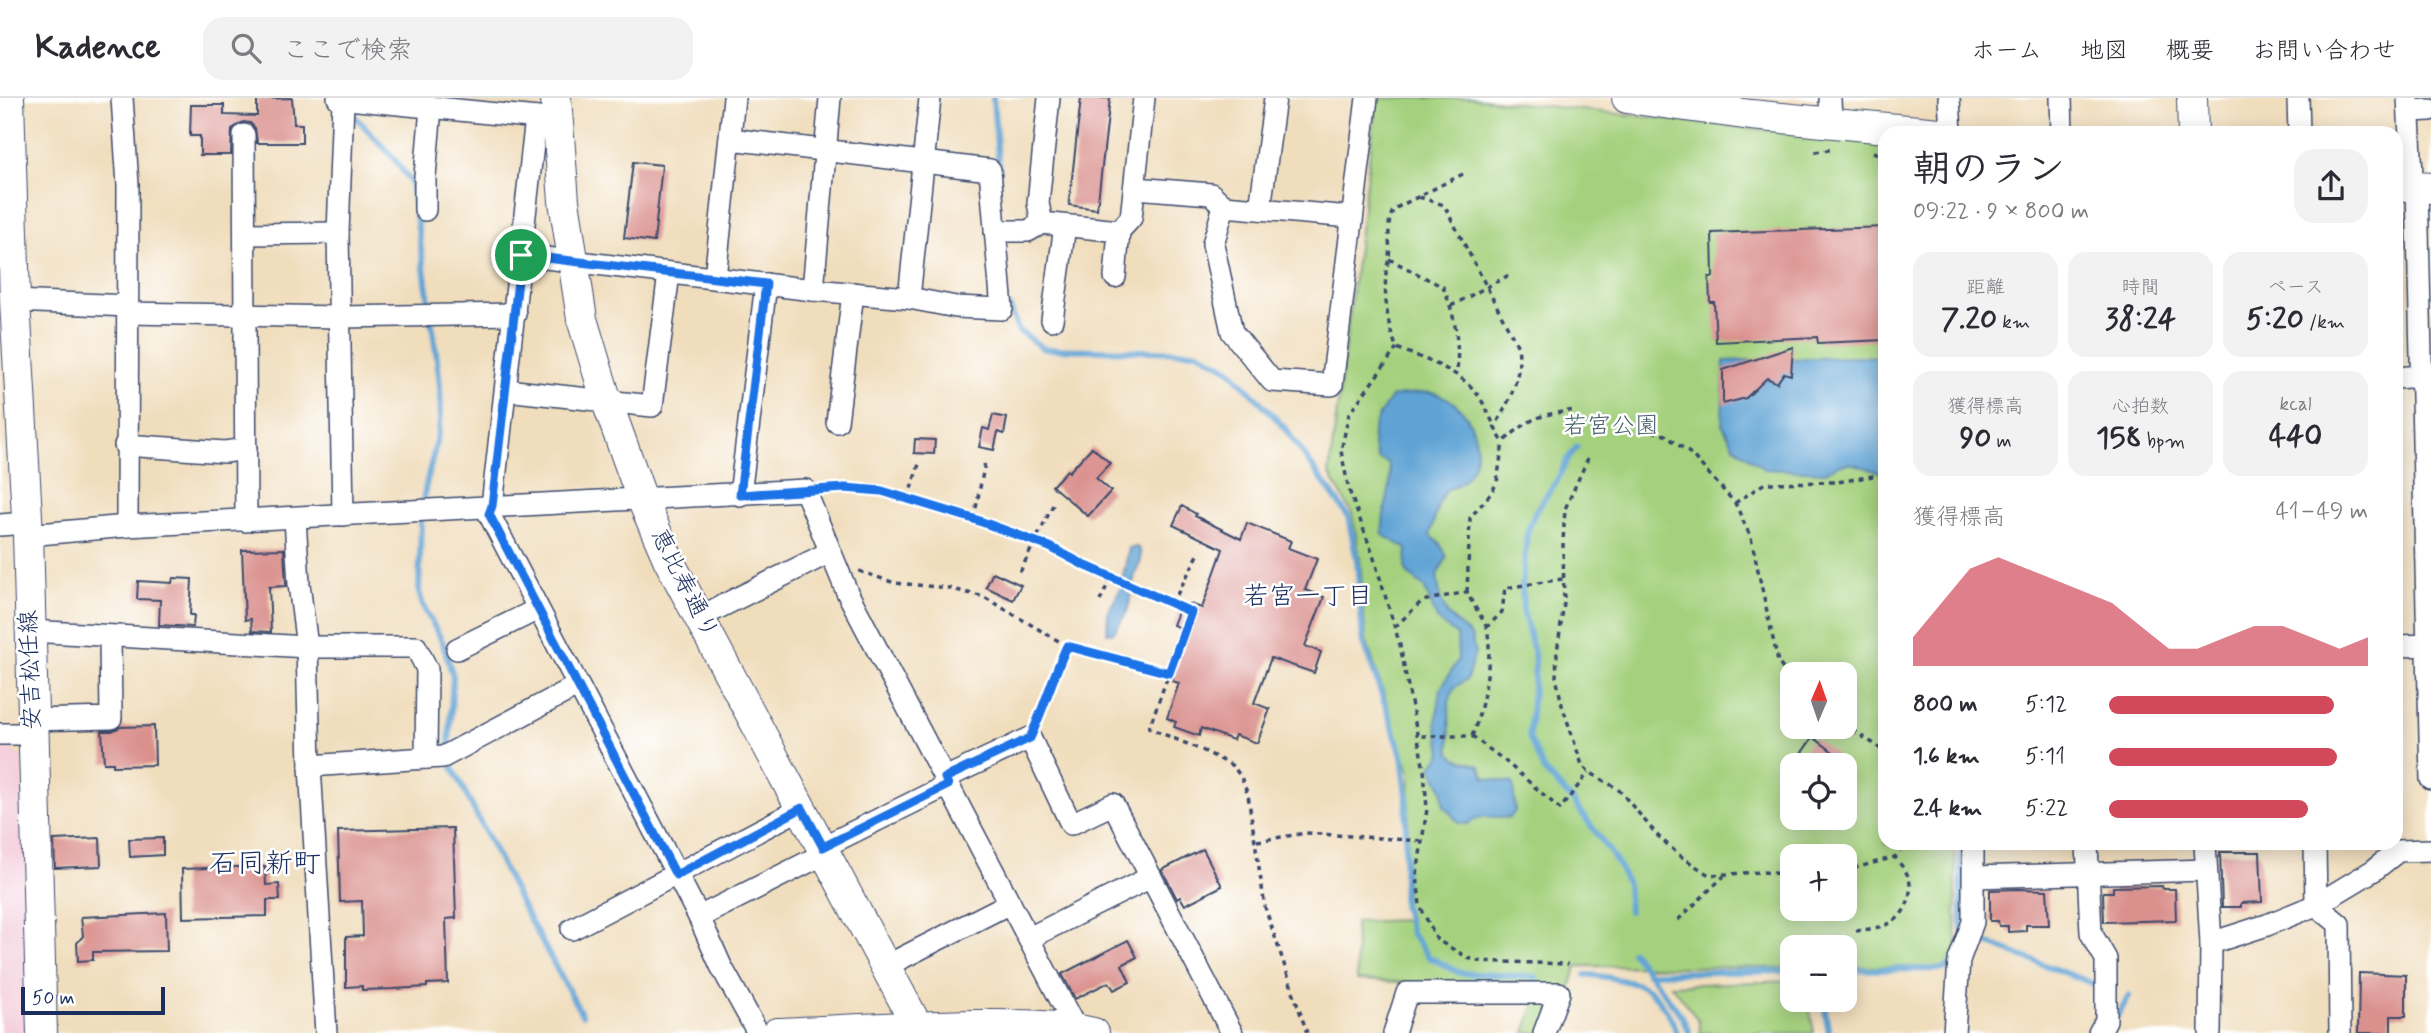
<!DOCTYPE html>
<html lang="ja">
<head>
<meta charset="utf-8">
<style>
	:root { --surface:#fff; --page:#f2f2f3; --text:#2b2b33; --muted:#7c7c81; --line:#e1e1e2; --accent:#d1495b }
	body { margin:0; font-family:Mynerve,"Klee One",sans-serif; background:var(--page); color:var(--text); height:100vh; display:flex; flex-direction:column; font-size:26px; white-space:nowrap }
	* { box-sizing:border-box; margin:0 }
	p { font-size:23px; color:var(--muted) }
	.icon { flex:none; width:38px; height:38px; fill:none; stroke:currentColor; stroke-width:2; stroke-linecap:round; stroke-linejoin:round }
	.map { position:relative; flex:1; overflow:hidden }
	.details { position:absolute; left:1878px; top:28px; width:525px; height:724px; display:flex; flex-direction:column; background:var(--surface); border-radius:21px; box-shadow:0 4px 18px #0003 }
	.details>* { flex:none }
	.needle { width:46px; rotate:2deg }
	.buttons { position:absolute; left:1780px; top:564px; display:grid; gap:14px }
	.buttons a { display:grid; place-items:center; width:77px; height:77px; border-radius:14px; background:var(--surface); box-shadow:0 4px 18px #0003; font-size:35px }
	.scale { position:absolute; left:21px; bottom:18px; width:144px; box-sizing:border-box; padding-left:7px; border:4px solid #1b2f5e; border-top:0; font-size:19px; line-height:24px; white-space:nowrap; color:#1b2f5e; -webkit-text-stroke:5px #fff; paint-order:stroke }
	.pin { position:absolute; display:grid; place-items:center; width:60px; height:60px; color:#fff; margin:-30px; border:4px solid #fff; border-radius:50%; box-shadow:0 2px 7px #0007 }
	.round { display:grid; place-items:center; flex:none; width:74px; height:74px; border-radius:21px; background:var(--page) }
	.headline { display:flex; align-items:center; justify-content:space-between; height:119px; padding:0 35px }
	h1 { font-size:38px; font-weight:700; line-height:52px }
	.figures { display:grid; grid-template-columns:repeat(3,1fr); gap:10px; height:119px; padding:7px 35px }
	.figures div { display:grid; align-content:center; border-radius:18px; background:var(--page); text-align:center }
	.figures b { font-size:30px; font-weight:700 }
	.figures small { font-size:19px; font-weight:400 }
	.figures p { font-size:19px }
	.chart { height:196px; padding:14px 35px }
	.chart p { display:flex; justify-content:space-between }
	.chart svg { width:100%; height:126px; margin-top:7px; fill:var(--accent); opacity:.7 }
	ul { padding:0 35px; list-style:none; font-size:23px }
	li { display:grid; grid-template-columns:112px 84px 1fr; align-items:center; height:52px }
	li i { height:18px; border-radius:9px; background:var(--accent) }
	header { display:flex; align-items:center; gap:42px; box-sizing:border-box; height:98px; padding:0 35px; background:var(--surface); border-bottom:2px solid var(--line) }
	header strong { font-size:33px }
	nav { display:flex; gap:38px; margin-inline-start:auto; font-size:24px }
	.search { width:490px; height:63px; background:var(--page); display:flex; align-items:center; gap:18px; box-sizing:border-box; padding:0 24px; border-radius:21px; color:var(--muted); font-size:26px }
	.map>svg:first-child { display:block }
	.built { fill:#f4cfdc }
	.green { fill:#a5d17e; stroke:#60806e; stroke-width:2; fill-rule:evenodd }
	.water { fill:#5fa3d4; stroke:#3d6999; stroke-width:2 }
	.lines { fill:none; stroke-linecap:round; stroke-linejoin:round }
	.stream { stroke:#5fa3d4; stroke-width:6 }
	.building { fill:#da918e }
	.street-casing { stroke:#3b496c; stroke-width:24 }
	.secondary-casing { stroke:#3b496c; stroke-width:32 }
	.path { stroke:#3b496c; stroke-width:3.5; stroke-dasharray:5 5; stroke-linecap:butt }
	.street { stroke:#fff; stroke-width:21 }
	.secondary { stroke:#fff; stroke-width:30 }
	.route-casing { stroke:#fff; stroke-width:14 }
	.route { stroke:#1a73e8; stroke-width:9 }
	.labels { text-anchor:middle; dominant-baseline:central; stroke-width:5; stroke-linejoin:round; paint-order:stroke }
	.park-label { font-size:24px; fill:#446068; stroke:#fff }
	.street-label { font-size:24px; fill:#1b2f5e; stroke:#fff }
	.neighbourhood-label { font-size:26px; fill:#1b2f5e; stroke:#fff }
	.quarter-label { font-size:28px; fill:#1b2f5e; stroke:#fff }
</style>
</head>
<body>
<header>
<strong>Kadence</strong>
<div class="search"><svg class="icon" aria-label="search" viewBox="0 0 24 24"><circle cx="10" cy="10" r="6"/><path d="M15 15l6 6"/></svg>ここで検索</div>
<nav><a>ホーム</a><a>地図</a><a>概要</a><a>お問い合わせ</a></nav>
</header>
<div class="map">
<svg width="2431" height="935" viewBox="0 0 2431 935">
	<rect width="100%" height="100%" fill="#fff"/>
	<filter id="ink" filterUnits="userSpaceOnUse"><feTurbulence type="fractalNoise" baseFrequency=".0143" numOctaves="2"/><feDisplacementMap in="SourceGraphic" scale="14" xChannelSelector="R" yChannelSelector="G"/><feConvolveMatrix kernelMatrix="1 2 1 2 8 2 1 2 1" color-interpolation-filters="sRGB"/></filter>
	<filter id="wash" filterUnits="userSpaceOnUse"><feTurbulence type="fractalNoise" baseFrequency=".00686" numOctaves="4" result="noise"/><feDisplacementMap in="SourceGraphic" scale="28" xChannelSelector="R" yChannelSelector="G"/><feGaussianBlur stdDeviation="1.57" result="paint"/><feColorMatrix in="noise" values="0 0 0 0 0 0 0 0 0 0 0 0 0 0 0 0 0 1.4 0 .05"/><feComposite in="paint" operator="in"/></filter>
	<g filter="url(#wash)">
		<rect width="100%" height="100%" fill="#f0ddbc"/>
		<polygon class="built" points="0,645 4,645 22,660 32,928 25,935 0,935"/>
		<g class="green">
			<path d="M 1377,0 L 1473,0 L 1885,45 L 1885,746 L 1955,746 L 1957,869 L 1845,869 L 1844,849 L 1792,849 L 1792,870 L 1577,868 L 1555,935 L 1525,935 L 1539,894 L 1526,884 L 1416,885 L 1357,882 L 1355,824 L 1410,822 L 1405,808 L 1410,676 L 1366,541 L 1360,458 L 1352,415 L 1329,375 ZM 1792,576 L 1844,576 L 1844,628 L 1792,628 ZM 1792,667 L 1844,667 L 1844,719 L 1792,719 ZM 1792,758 L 1844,758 L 1844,810 L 1792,810 Z"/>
			<polygon points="1792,883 1792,901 1808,901 1814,935 1700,935 1699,923 1671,887"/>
		</g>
		<g class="water">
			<path d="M 1885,258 L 1885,376 C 1861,370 1849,357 1826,374 L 1764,371 L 1734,348 L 1722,326 L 1724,263 Z"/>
			<path d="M 1417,295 C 1422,295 1429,294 1433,295 C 1480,305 1495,377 1446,392 L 1439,405 L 1430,437 L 1440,446 L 1447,459 L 1437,477 L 1440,499 L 1447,516 L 1471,538 L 1475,554 L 1467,581 L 1454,590 L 1449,604 L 1450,655 L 1456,660 L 1480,668 L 1485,680 L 1513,685 L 1515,713 L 1510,720 C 1494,719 1481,715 1468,726 L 1459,725 L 1444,708 L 1442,691 L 1431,668 L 1440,659 L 1442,653 L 1436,625 L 1441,590 L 1458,562 L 1457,537 L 1438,523 L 1424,489 L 1409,477 L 1405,470 L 1407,451 L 1383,437 C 1380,412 1396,389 1388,365 L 1378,361 C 1366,334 1376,321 1391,299 Z"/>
			<polygon points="1137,449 1140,452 1141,463 1135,476 1128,512 1114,534 1107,535 1108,514 1120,492 1129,450"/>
		</g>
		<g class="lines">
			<g class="stream">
				<polyline points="993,0 999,73"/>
				<polyline points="349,12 392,58 411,84 430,210"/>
				<polyline points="1010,209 1018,232 1044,251 1198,254 1230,272 1284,329 1348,418 1357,463 1363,542 1402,657 1407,698 1403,807 1411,835 1429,859 1460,875 1536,879"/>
				<polyline points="1577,349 1567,362 1558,381 1535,414 1527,435 1522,489 1523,512 1534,555 1535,567 1529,639 1544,673 1574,704 1617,764 1627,786 1629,813"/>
				<path d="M 423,405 C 426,377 437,351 440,324 C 443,291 436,257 432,225"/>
				<polyline points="421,423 419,494 423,508 442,543 453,578 449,647"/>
				<polyline points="452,661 453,670 519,802 582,917"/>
				<polyline points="1961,746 1962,831"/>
				<polyline points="1971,839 2097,887"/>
				<polyline points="1632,854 1682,918 1689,935"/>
				<polyline points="1844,872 1945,871 1953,863"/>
				<polyline points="1648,875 1792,873"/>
				<path d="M 1586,877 C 1600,877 1639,884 1650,893 C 1662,904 1672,920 1677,935"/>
				<polyline points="1823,901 1829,935"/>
				<polyline points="2112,927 2129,898"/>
			</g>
		</g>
		<g id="blocks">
			<g class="building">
				<polygon points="292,0 294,26 302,26 302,45 257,45 255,30 250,25 243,24 232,31 231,57 200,57 200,38 190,38 191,7 224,7 224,17 257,18 257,1"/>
				<polygon points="1081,0 1110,0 1097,111 1069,107"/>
				<polygon points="633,64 662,67 654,144 624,140"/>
				<polygon points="1885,129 1885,242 1818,245 1817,239 1716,244 1714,204 1710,204 1709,179 1713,179 1712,135"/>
				<polygon points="1793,249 1791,277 1784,275 1777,285 1767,280 1746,300 1723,306 1723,272"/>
				<polygon points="993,317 1007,320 1004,336 998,334 994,352 979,349 983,330 989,332"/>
				<polygon points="915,341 935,342 934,356 914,355"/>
				<polygon points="1092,349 1110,365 1096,380 1111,393 1088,418 1052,388 1067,372 1069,374"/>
				<polygon points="1182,408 1196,416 1195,418 1241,441 1247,425 1291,443 1288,450 1317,461 1305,492 1324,499 1305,548 1321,554 1314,575 1271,560 1254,605 1270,611 1257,645 1235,637 1233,642 1201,630 1199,638 1174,629 1176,624 1167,620 1179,585 1172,583 1177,569 1168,565 1181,530 1173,527 1180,509 1188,512 1190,506 1202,510 1223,451 1173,427"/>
				<polygon points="284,451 286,488 269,489 271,534 252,533 251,521 245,522 242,452"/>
				<polygon points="993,474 1021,487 1013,502 986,489"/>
				<polygon points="173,480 192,481 190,517 194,517 193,529 159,527 160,502 137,501 138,483 172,485"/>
				<polygon points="154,628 155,667 113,668 113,665 104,665 102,633 112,633 120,629"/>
				<polygon points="1813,639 1837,657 1830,667 1793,667"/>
				<polygon points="453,730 456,820 446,821 448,885 427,886 427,889 393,891 362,892 362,888 346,889 346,839 363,838 362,803 340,804 338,733"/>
				<polygon points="100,740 101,768 55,770 54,742"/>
				<polygon points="163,740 163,757 130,759 129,741"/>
				<polygon points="1203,751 1222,788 1185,807 1180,799 1177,801 1162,772"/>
				<polygon points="2220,754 2260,754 2262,804 2241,805 2241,809 2222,809"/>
				<polygon points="265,768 266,787 279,786 280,802 267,802 267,818 183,820 182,771"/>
				<polygon points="2162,788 2163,791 2175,791 2176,822 2104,824 2103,794 2113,794 2113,789"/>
				<polygon points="2018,791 2047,792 2049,827 2026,827 2026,833 2008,834 2008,828 1999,828 1998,823 1990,823 1990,792"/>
				<polygon points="166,815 167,853 93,854 93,862 78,863 77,845 83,838 81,819"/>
				<polygon points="1128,842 1137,859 1122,867 1130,884 1114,892 1109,884 1075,901 1062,876"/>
				<polygon points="2359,875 2406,877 2406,918 2391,918 2391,935 2358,935"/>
			</g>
		</g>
	</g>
	<g filter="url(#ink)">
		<use href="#blocks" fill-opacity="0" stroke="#3b496c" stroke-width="2"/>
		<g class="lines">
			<defs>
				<g id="street">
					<polyline points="122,0 128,87 127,428"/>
					<polyline points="338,0 548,21"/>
					<polyline points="340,0 343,4 338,135 343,417"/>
					<polyline points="1049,0 1038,105 1042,125 1119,133 1131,120 1144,0"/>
					<polyline points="1830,0 1831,25"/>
					<polyline points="1949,0 1951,35"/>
					<polyline points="2061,0 2062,35"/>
					<polyline points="2298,0 2299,35"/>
					<polyline points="2408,0 2412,77 2417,89 2431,681"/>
					<polyline points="2409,13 2431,12"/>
					<polyline points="536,20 492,408 489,416 699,819 721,868 758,935"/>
					<polyline points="244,37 246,423"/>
					<polyline points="1135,90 1211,96 1224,108"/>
					<polyline points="1260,111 1275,0"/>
					<polyline points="425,112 425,78 431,10"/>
					<polyline points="1351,119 1224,108 1213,146 1232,234 1272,283 1332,287 1367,0"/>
					<polyline points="995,133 1028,133 1042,125"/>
					<polyline points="245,136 338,135"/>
					<polyline points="521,157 813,192 909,200 956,209 1002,211 990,72 730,41"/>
					<polyline points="1115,179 1119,133"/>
					<polyline points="715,180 734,0"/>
					<polyline points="813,192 830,0"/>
					<polyline points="909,200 930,0"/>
					<polyline points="15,203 128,208"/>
					<polyline points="128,215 340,219 515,216"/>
					<polyline points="1052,222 1065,128"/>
					<polyline points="2396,280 2421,278"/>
					<polyline points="506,292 652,308 669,175"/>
					<polyline points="837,324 853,195"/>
					<polyline points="125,347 225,354 246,351"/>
					<polyline points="740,397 766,186"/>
					<polyline points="295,420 299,486 307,549 310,668 326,935"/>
					<polyline points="0,427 26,425"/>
					<polyline points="28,437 127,428 805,392 847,494 1078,935"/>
					<polyline points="700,519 830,454"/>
					<polyline points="30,533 307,549 416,549 427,571 426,660 310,668"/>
					<polyline points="2396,548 2431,547"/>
					<polyline points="457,551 538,511"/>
					<polyline points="32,622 111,620 110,539"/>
					<polyline points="0,636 33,636"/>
					<polyline points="426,660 443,659 577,588"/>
					<polyline points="945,680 1030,640 1071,726 1113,706 1232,935"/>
					<polyline points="2087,746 2091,835 2106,861 2106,922 2099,935"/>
					<polyline points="2205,746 2211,845 2210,935"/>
					<polyline points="2315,746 2316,807 2339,826 2340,935"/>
					<polyline points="823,749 948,687"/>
					<polyline points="1974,779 2206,772"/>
					<polyline points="699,819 826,755"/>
					<polyline points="572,831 802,710"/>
					<polyline points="1029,840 1151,779"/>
					<polyline points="2211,845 2267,827 2316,807 2374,772 2398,753 2431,752"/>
					<polyline points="886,868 1010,805"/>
					<polyline points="1394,935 1407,895 1559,895 1544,935"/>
					<polyline points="1954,935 1959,862 1973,824 1973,746"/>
				</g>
				<g id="secondary">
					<polyline points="9,0 15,203 28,437 42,935"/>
					<polyline points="556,0 564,103 582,221 607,304 642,401 669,463 921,935"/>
					<polyline points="1627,0 1751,17 1939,35"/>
					<polyline points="2192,0 2193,35"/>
					<polyline points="2396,87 2431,90"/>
					<path d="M 777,935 C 843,932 909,928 976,927 C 1016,927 1056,926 1094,935"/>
				</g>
			</defs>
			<use href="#street" class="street-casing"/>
			<use href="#secondary" class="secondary-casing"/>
			<g class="path">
				<polyline points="1815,54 1834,51"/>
				<polyline points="1873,54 1885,58"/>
				<path d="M 1463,76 L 1394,111 C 1385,126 1391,142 1389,159 C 1389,164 1386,169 1386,175 C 1384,197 1387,229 1397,250 C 1427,263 1462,272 1480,300 C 1489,314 1494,330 1503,344 C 1533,318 1539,317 1576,312"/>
				<path d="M 1419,99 L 1444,107 L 1518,249 C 1523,278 1508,306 1494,330"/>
				<path d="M 1389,161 L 1443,189 C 1456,219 1459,244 1457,276"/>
				<polyline points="1451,208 1511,176"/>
				<polyline points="1397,250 1349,316 1341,353 1349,392 1373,457 1400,547 1424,672 1427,711 1417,776 1420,808 1437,842 1474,863 1568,866"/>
				<polyline points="1643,330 1665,337 1691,356 1735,405 1751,440 1778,564 1792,584"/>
				<polyline points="1588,360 1565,411 1563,444 1564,505 1557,554 1556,579 1562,607 1582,667 1589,674 1618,691 1658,738 1679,757 1709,777 1763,774 1792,777"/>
				<polyline points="825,391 845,390 882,393 974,420 1050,449 1191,514 1149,630 1204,653 1233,668 1241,679 1248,697 1265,809 1307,935"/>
				<polyline points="908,400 919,366"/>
				<polyline points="1735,405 1765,385 1838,384 1873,378 1885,378"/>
				<polyline points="974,420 985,364"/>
				<polyline points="859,473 895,485 949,490 984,499 1067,548 1169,575"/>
				<polyline points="1020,474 1053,407"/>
				<polyline points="1467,494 1470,420 1492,394 1497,384 1503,344"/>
				<polyline points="1100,503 1111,479"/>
				<polyline points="1172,506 1198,457"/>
				<path d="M 1395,529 L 1422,503 L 1467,494 C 1472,506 1481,517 1486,528 C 1495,553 1482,614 1472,638 L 1418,638"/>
				<polyline points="1486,530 1502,514 1505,490 1563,481"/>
				<polyline points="1038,624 1056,572 1067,548"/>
				<polyline points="1844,627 1876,647 1885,655"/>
				<polyline points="1472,638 1505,663 1560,711 1589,674"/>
				<polyline points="1257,743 1306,735 1422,743"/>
				<polyline points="1844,773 1895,759 1904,746"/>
				<polyline points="1678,822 1724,778"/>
				<path d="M 1856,833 C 1868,831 1883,830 1894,823 C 1907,814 1914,793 1908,778 C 1905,771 1899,765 1895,759"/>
			</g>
			<use href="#street" class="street"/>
			<use href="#secondary" class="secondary"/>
		</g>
	</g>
	<g class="lines" filter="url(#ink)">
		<defs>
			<path id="route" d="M 521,157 L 766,186 L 740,397 L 845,390 L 882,393 L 974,421 L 1050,449 L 1084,467 L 1191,514 L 1169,575 L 1067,548 C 1053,578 1044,610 1030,640 L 945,680 L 948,687 L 823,749 L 802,710 L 676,777 L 489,416 L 492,408 Z"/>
		</defs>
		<use href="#route" class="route-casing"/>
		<use href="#route" class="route"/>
	</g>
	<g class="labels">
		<g class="park-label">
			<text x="1611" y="328">若宮公園</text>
		</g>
		<g class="street-label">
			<text transform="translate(684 486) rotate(63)">恵比寿通り</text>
			<text transform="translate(31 572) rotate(-92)">安吉松任線</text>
		</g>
		<g class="neighbourhood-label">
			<text x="1308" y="499">若宮一丁目</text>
		</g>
		<g class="quarter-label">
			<text x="265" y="766">石同新町</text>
		</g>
	</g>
</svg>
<div class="buttons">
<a><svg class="needle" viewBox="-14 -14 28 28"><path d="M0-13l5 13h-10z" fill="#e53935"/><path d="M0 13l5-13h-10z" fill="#7c7c81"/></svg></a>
<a><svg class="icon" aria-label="locate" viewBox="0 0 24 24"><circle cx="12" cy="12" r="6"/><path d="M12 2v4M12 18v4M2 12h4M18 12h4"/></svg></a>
<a>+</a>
<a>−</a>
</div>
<div class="scale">50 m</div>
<div class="pin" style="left:521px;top:157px;background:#1e9e55"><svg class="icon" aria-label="arrive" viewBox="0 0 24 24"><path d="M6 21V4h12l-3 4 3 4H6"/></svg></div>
<section class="details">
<div class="headline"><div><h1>朝のラン</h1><p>09:22 · 9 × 800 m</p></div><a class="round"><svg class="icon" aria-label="share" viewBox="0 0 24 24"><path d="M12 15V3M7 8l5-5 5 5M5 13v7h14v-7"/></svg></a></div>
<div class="figures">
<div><p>距離</p><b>7.20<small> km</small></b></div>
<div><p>時間</p><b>38:24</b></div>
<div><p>ペース</p><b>5:20<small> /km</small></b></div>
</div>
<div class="figures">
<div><p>獲得標高</p><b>90<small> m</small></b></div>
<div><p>心拍数</p><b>158<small> bpm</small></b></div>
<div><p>kcal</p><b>440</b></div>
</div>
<div class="chart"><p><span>獲得標高</span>41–49 m</p>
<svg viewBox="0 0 160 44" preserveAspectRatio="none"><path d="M0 44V34L10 22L20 10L30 6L40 10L50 14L60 18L70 22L80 30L90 38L100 38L110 34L120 30L130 30L140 34L150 38L160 34V44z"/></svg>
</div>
<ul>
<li><b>800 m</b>5:12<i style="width:87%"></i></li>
<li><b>1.6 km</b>5:11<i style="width:88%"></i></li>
<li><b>2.4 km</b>5:22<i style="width:77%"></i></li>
</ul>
</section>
</div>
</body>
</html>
